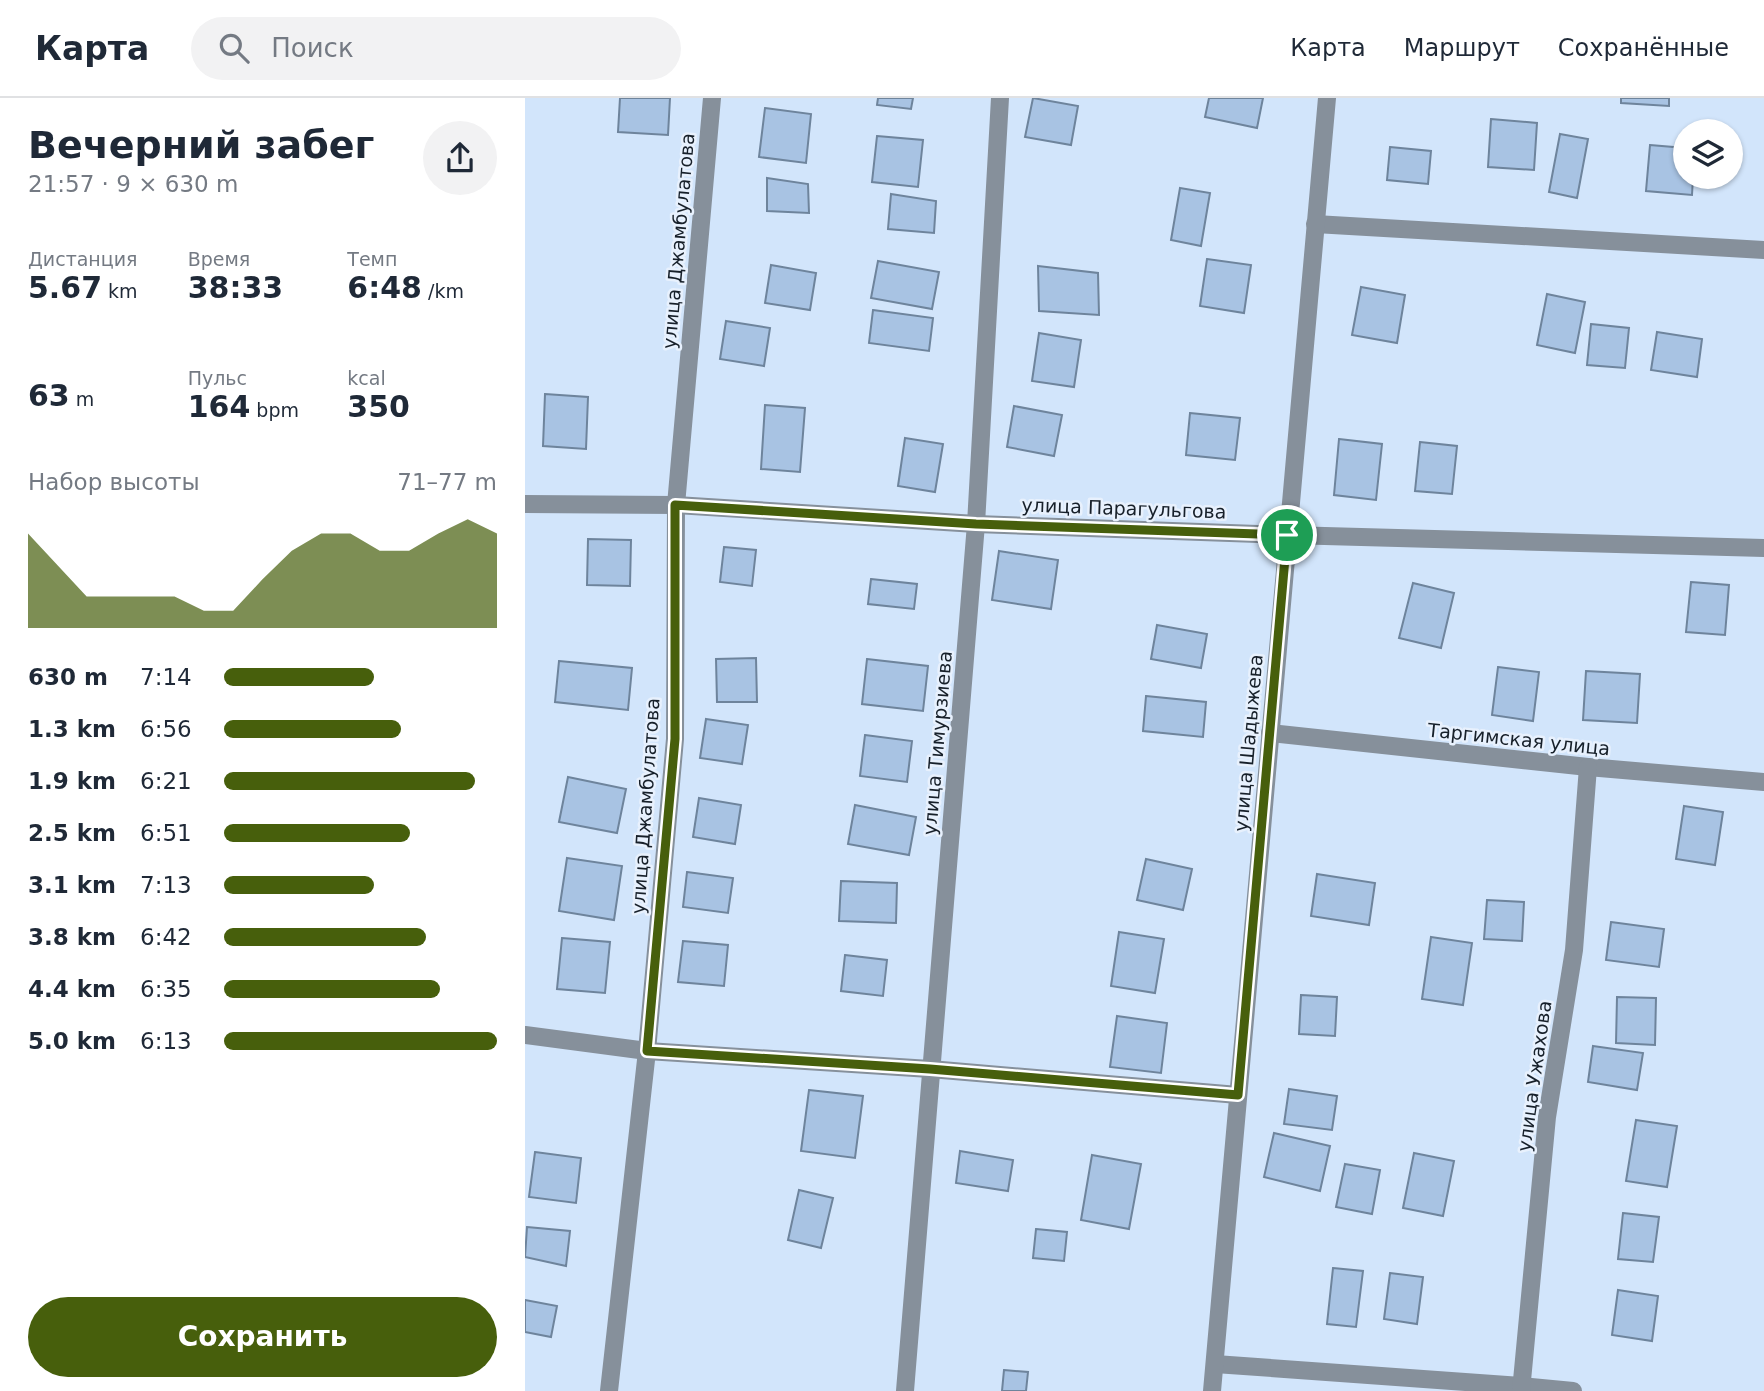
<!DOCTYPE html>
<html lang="ru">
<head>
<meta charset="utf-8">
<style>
	:root { --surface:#fff; --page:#f2f2f3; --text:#1f2937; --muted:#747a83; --line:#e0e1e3; --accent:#475f0c }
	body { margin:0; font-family:"DejaVu Sans",sans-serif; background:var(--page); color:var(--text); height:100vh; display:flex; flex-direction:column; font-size:26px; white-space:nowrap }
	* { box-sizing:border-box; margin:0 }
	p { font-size:23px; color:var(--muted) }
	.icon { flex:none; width:38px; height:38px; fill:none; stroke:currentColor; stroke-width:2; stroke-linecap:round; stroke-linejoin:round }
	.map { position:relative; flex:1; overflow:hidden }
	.side { display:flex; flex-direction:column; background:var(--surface); width:525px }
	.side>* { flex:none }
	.fabs { position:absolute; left:1148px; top:21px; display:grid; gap:14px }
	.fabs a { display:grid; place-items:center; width:70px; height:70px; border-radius:50%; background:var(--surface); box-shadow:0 2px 5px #0004; font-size:35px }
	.pin { position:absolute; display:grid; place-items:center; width:60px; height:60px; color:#fff; margin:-30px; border:4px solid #fff; border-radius:50%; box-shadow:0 2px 7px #0007 }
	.round { display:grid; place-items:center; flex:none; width:74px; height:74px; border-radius:37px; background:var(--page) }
	.head { display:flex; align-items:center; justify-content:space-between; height:119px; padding:0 28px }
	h1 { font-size:38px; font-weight:700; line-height:52px }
	.stats { display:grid; grid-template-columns:repeat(3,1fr); gap:10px; height:119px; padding:7px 28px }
	.stats div { display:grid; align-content:center }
	.stats b { font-size:30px; font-weight:700 }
	.stats small { font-size:19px; font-weight:400 }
	.stats p { font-size:19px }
	.chart { height:196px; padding:14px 28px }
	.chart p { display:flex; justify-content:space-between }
	.chart svg { width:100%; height:126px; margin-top:7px; fill:var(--accent); opacity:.7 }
	.primary-button { display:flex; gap:14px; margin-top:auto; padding:14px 28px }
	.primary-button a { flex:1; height:80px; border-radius:42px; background:var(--accent); color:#fff; font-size:28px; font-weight:700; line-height:80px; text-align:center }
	ul { padding:0 28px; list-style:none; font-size:23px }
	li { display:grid; grid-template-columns:112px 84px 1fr; align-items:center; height:52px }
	li i { height:18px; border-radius:9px; background:var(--accent) }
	header { display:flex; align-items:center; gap:42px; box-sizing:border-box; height:98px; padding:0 35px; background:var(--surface); border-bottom:2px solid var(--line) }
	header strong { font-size:33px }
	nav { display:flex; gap:38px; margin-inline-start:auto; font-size:24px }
	.search { width:490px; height:63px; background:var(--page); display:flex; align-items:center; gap:18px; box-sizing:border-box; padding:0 24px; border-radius:38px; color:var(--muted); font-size:26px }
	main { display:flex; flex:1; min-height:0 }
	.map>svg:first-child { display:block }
	.building { fill:#a8c3e3; stroke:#6e849c; stroke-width:2 }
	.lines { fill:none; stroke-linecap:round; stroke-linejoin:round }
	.minor { stroke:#86909b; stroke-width:18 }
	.route-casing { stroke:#fff; stroke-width:14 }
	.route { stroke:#475f0c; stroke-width:9 }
	.labels { text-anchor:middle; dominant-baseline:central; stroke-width:5; stroke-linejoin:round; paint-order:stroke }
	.street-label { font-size:19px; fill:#17202a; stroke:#e8f1fd }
</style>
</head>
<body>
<header>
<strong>Карта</strong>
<div class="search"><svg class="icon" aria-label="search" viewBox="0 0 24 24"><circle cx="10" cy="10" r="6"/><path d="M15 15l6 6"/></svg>Поиск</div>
<nav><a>Карта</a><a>Маршрут</a><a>Сохранённые</a></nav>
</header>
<main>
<section class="side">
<div class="head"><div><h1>Вечерний забег</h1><p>21:57 · 9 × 630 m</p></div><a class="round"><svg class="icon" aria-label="share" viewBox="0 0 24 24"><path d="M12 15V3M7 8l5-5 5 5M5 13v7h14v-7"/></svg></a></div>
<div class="stats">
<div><p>Дистанция</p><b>5.67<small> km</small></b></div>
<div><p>Время</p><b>38:33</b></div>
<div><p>Темп</p><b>6:48<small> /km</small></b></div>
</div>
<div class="stats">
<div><b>63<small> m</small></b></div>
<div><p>Пульс</p><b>164<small> bpm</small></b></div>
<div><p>kcal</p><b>350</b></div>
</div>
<div class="chart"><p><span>Набор высоты</span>71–77 m</p>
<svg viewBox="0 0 160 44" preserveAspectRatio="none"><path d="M0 44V11L10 22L20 33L30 33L40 33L50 33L60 38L70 38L80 27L90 17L100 11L110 11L120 17L130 17L140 11L150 6L160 11V44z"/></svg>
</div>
<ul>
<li><b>630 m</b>7:14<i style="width:55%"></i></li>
<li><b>1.3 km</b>6:56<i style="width:65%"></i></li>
<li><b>1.9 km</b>6:21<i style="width:92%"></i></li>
<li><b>2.5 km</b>6:51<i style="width:68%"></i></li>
<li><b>3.1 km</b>7:13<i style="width:55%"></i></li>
<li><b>3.8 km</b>6:42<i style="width:74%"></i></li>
<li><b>4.4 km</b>6:35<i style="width:79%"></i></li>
<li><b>5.0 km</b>6:13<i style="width:100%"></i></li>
</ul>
<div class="primary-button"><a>Сохранить</a></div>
</section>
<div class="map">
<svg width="1239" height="1293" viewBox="0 0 1239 1293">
	<rect width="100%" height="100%" fill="#d2e5fb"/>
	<g class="building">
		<polygon points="95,0 145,0 143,37 93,34"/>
		<polygon points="353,0 388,0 386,11 352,7"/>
		<polygon points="508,0 553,8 546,47 500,39"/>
		<polygon points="684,0 738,0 732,30 680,19"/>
		<polygon points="1096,0 1144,0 1144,8 1096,5"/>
		<polygon points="240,10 286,16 281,65 234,59"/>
		<polygon points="966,21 1012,25 1009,72 963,69"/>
		<polygon points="1035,36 1063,41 1052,100 1024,94"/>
		<polygon points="352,38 398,42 393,89 347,84"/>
		<polygon points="1125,47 1160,50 1160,79 1168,79 1167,97 1121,93"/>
		<polygon points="865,49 906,53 903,86 862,82"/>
		<polygon points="242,80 283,86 284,115 242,113"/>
		<polygon points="655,90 685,95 676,148 646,142"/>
		<polygon points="366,96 411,103 409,135 363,131"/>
		<polygon points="682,161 726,167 719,215 675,208"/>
		<polygon points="353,163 414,174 407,211 346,200"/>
		<polygon points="246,167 291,175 285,212 240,205"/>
		<polygon points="513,168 573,175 574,217 514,213"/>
		<polygon points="836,189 880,197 872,245 827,237"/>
		<polygon points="1022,196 1060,204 1050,255 1012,247"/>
		<polygon points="348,212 408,220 404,253 344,245"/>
		<polygon points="201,223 245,230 239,268 195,261"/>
		<polygon points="1066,226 1104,230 1100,270 1062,267"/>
		<polygon points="1132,234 1177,241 1172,279 1126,272"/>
		<polygon points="514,235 556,242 549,289 507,283"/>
		<polygon points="20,296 63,299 61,351 18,348"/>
		<polygon points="240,307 280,310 275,374 236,371"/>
		<polygon points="489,308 537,317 529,358 482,349"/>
		<polygon points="665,315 715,320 710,362 661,357"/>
		<polygon points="380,340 418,346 410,394 373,388"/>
		<polygon points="814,341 857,346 851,402 809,397"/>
		<polygon points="895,344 932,348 927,396 890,393"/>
		<polygon points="63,441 106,442 105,488 62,487"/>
		<polygon points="199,449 231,452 227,488 195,484"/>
		<polygon points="474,453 533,462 526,511 467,502"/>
		<polygon points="346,481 392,486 389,511 343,506"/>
		<polygon points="1166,484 1204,487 1200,537 1161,534"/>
		<polygon points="888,485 929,495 916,550 874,540"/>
		<polygon points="632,527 682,536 676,570 626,561"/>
		<polygon points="231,560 232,604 192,604 191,561"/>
		<polygon points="342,561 403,568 398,613 337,606"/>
		<polygon points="34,563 107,570 103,612 30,604"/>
		<polygon points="973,569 1014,574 1008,623 967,617"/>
		<polygon points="1061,573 1115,576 1112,625 1058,622"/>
		<polygon points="621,598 681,604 678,639 618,633"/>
		<polygon points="181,621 223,627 217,666 175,660"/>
		<polygon points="340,637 387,643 382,684 335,678"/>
		<polygon points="43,679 101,691 92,735 34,724"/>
		<polygon points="174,700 216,707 210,746 168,739"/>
		<polygon points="330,707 391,719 384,757 323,746"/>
		<polygon points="1159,708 1198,714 1190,767 1151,761"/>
		<polygon points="42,760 97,768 89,822 34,813"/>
		<polygon points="621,761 667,771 658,812 612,802"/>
		<polygon points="162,774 208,780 203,815 158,809"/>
		<polygon points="792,776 850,785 844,827 786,818"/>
		<polygon points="316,783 372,785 371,825 314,823"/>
		<polygon points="962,802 999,804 997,843 959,841"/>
		<polygon points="1086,824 1139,831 1134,869 1081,862"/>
		<polygon points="594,834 639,841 630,895 586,888"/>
		<polygon points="906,839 947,845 938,907 897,901"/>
		<polygon points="37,840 85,844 80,895 32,891"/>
		<polygon points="158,843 203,847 199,888 153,884"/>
		<polygon points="320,857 362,862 358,898 316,893"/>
		<polygon points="776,897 812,899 810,938 774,936"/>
		<polygon points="1092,899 1131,900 1130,947 1091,945"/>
		<polygon points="592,918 642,925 636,975 585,969"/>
		<polygon points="1068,948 1118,955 1112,992 1063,984"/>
		<polygon points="764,991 812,998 807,1032 759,1026"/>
		<polygon points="284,992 338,998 330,1060 276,1053"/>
		<polygon points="1111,1022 1152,1028 1142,1089 1101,1083"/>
		<polygon points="749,1035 805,1048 795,1093 739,1079"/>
		<polygon points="435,1053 488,1062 483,1093 431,1085"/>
		<polygon points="10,1054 56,1060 51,1105 4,1099"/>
		<polygon points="889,1055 929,1063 918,1118 878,1110"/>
		<polygon points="567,1057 616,1066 604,1131 556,1122"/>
		<polygon points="820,1066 855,1072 847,1116 811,1109"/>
		<polygon points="274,1092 308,1100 296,1150 263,1142"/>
		<polygon points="1098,1115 1134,1119 1128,1164 1093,1161"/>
		<polygon points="2,1129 45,1133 41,1168 0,1159"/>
		<polygon points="511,1131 542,1134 539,1163 508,1160"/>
		<polygon points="808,1170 838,1173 831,1229 802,1226"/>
		<polygon points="865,1175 898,1179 892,1226 859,1221"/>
		<polygon points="1093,1192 1133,1198 1127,1243 1087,1237"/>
		<polygon points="0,1202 32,1208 26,1239 0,1234"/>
		<polygon points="479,1272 503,1274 501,1293 477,1293"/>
	</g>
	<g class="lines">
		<g class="minor">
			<polyline points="790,126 1239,152"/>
			<polyline points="0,406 151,407 451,426 763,437 1239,450"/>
			<polyline points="745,635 1063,669 1239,684"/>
			<polyline points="0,937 122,953 405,971 713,997"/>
			<polyline points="690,1266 996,1288 1048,1293"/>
			<polyline points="84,1293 122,953 150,641 151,407 187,0"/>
			<polyline points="380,1293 451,426 475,0"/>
			<polyline points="687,1293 802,0"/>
			<polyline points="996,1293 1022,1019 1049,852 1063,669"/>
		</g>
	</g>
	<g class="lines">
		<defs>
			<polygon id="route" points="150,407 451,426 762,437 713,997 405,971 122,953 150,641"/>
		</defs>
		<use href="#route" class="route-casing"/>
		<use href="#route" class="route"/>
	</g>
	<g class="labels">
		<g class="street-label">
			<text transform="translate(153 143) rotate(-85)">улица Джамбулатова</text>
			<text transform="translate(599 410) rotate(2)">улица Парагульгова</text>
			<text transform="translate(994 641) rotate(6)">Таргимская улица</text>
			<text transform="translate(412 645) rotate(-85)">улица Тимурзиева</text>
			<text transform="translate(723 645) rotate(-85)">улица Шадыжева</text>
			<text transform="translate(120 708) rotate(-86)">улица Джамбулатова</text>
			<text transform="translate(1009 978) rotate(-82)">улица Ужахова</text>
		</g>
	</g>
</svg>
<div class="fabs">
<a><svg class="icon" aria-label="layers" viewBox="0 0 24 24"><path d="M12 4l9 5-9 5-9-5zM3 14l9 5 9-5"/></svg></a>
</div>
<div class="pin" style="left:762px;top:437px;background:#1e9e55"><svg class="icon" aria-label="arrive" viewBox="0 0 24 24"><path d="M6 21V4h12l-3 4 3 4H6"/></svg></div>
</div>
</main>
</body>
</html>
